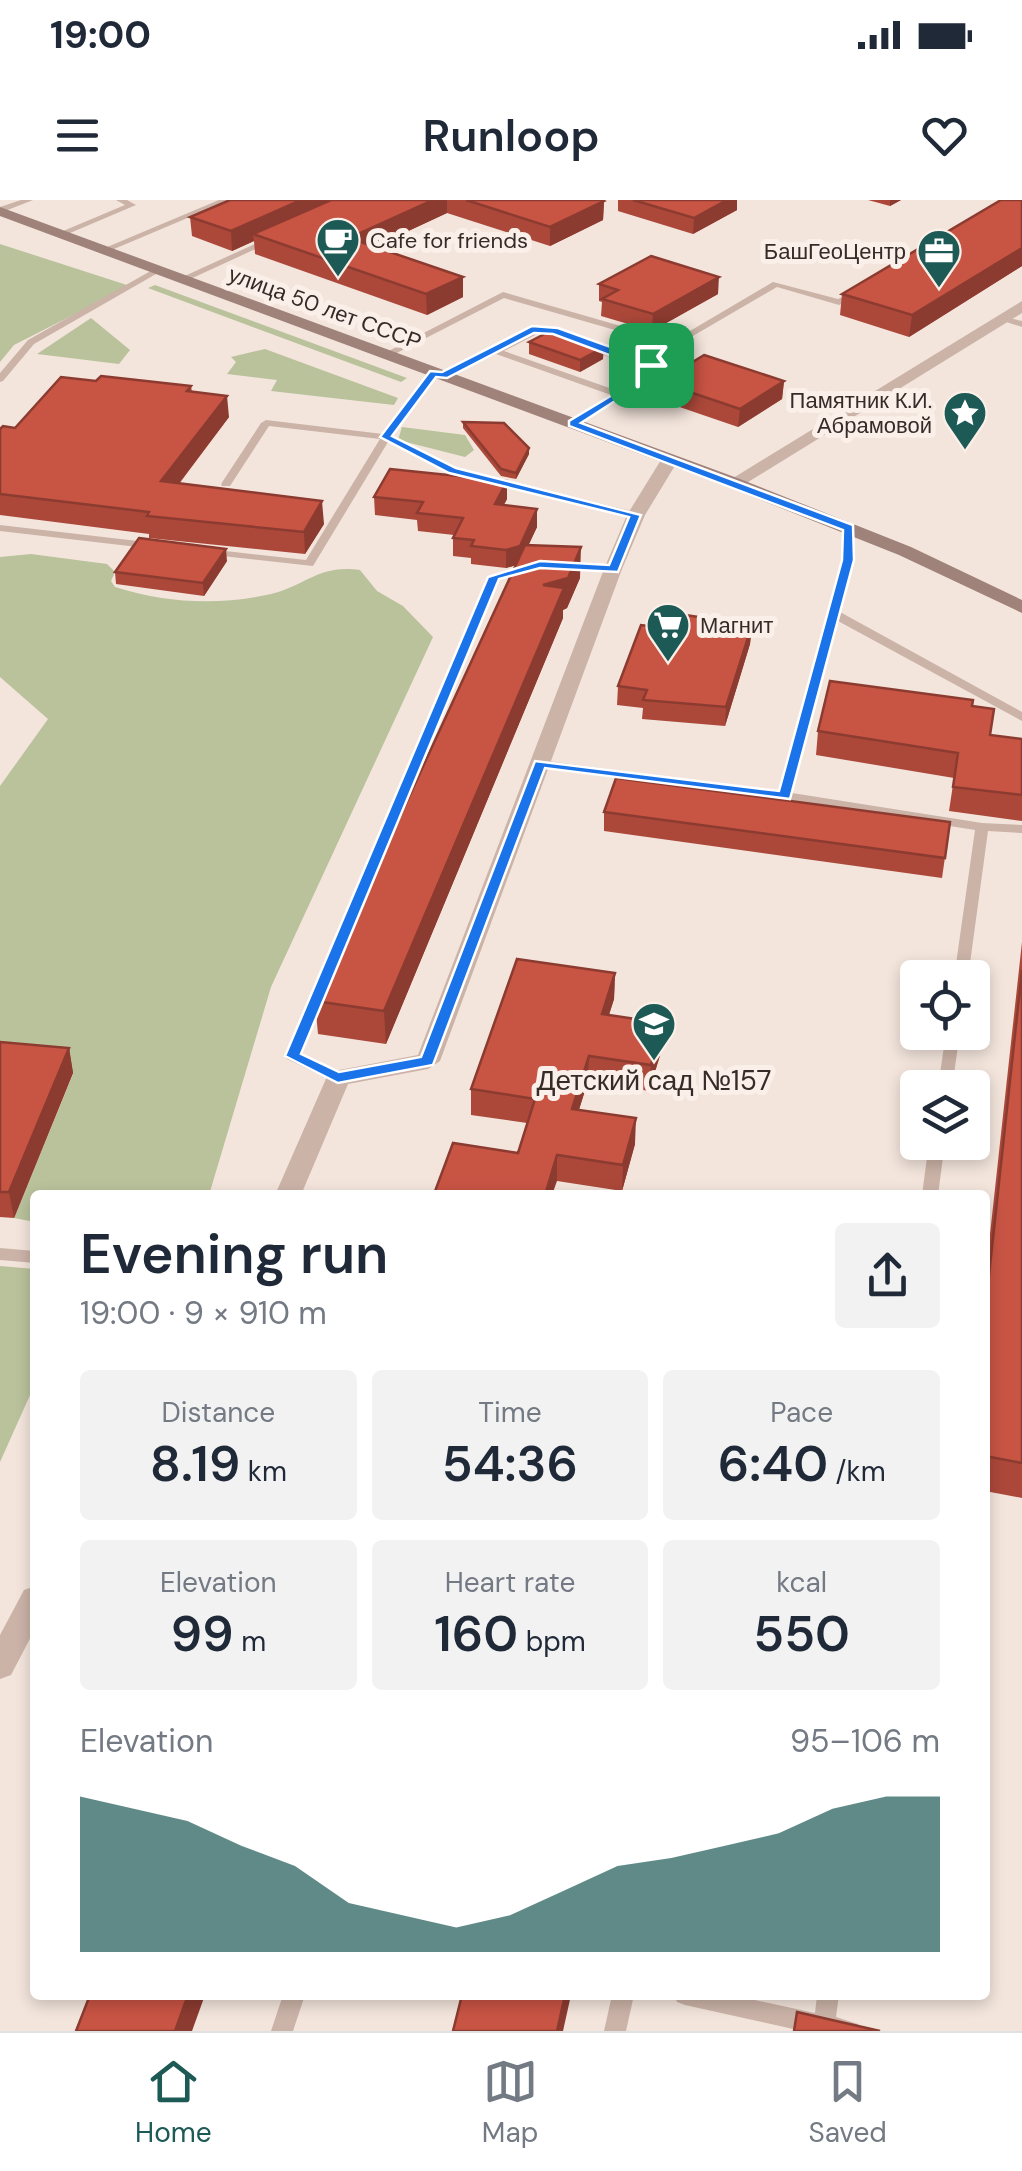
<!DOCTYPE html>
<html lang="en">
<head>
<meta charset="utf-8">
<style>
	:root { --surface:#fff; --page:#f2f2f3; --text:#1f2937; --muted:#747a83; --line:#e0e1e3; --accent:#1d5a56 }
	body { margin:0; font-family:"DM Sans",sans-serif; background:var(--page); color:var(--text); height:100vh; display:flex; flex-direction:column; font-size:38px; white-space:nowrap }
	* { box-sizing:border-box; margin:0 }
	p { font-size:32px; color:var(--muted) }
	.icon { flex:none; width:55px; height:55px; fill:none; stroke:currentColor; stroke-width:2; stroke-linecap:round; stroke-linejoin:round }
	.map { position:relative; flex:1; overflow:hidden }
	.drawer { position:absolute; left:30px; top:990px; width:960px; height:810px; display:flex; flex-direction:column; background:var(--surface); border-radius:10px; box-shadow:0 5px 15px #0003 }
	.drawer>* { flex:none }
	.tools { position:absolute; left:900px; top:760px; display:grid; gap:20px }
	.tools a { display:grid; place-items:center; width:90px; height:90px; border-radius:10px; background:var(--surface); box-shadow:0 5px 15px #0003; font-size:50px }
	.pin { position:absolute; display:grid; place-items:center; width:85px; height:85px; color:#fff; margin:-42px; border-radius:20px; box-shadow:0 5px 15px #0006 }
	.round { display:grid; place-items:center; flex:none; width:105px; height:105px; border-radius:10px; background:var(--page) }
	.head { display:flex; align-items:center; justify-content:space-between; height:170px; padding:0 50px }
	h1 { font-size:55px; font-weight:600; line-height:75px }
	.metrics { display:grid; grid-template-columns:repeat(3,1fr); gap:15px; height:170px; padding:10px 50px }
	.metrics div { display:grid; align-content:center; border-radius:10px; background:var(--page); text-align:center }
	.metrics b { font-size:50px; font-weight:600 }
	.metrics small { font-size:28px; font-weight:400 }
	.metrics p { font-size:28px }
	.chart { height:280px; padding:20px 50px }
	.chart p { display:flex; justify-content:space-between }
	.chart svg { width:100%; height:180px; margin-top:10px; fill:var(--accent); opacity:.7 }
	.status { display:flex; justify-content:space-between; align-items:center; height:70px; padding:0 50px; background:var(--surface); direction:ltr }
	.status svg { height:28px; fill:currentColor }
	header { display:flex; justify-content:space-between; align-items:center; height:130px; padding:0 50px; background:var(--surface); font-size:45px; font-weight:600 }
	.tab-bar { display:flex; justify-content:space-around; align-items:center; height:140px; border-top:2px solid var(--line); background:var(--surface); font-size:28px; color:var(--muted) }
	.tab-bar a { display:grid; justify-items:center; gap:5px }
	.tab-bar .on { color:var(--accent) }
	.map>svg:first-child { display:block }
	.green { fill:#bac29c }
	.lines { fill:none; stroke-linecap:round; stroke-linejoin:round }
	.lane { fill:#cbb3a8; fill-rule:evenodd }
	.street { fill:#cbb3a8; fill-rule:evenodd }
	.secondary { fill:#9f8279; fill-rule:evenodd }
	.wall { fill:#ac483a }
	.shaded-wall { fill:#8c3b30 }
	.building { fill:#c85444; stroke:#8c3b30; stroke-width:2.5 }
	.route { fill:#1a73e8; stroke:#fff; stroke-width:2.5; fill-rule:evenodd }
	.labels { text-anchor:middle; dominant-baseline:central; stroke-width:10; stroke-linejoin:round; paint-order:stroke }
	.far-poi-label { font-size:22px; fill:#372b28; stroke:#faf0e9; text-anchor:start }
	.far-street-label { font-size:22px; fill:#372b28; stroke:#faf0e9 }
	.poi-label { font-size:28px; fill:#372b28; stroke:#faf0e9 }
</style>
</head>
<body>
<div class="status"><b>19:00</b><svg viewBox="0 0 49 12"><path d="M0 12V9h3v3zM5 12V6h3v6zM10 12V3h3v9zM15 12V0h3v12zM26 1h20v11H26zM47 4h2v5h-2z"/></svg></div>
<header><svg class="icon" aria-label="menu" viewBox="0 0 24 24"><path d="M4 6h16M4 12h16M4 18h16"/></svg>Runloop<svg class="icon" aria-label="heart" viewBox="0 0 24 24"><path d="M12 20l-8-8c-3-5 5-10 8-4 3-6 11-1 8 4z"/></svg></header>
<div class="map">
<svg width="1022" height="1831" viewBox="0 0 1022 1831">
	<rect width="100%" height="100%" fill="#f3e5dc"/>
	<g class="green">
		<polygon points="0,44 130,86 14,145 0,162"/>
		<polygon points="155,85 407,178 401,182 148,88"/>
		<polygon points="91,118 130,150 119,164 37,154"/>
		<polygon points="265,149 398,198 394,205 271,191 277,180 227,174 236,162 231,157"/>
		<polygon points="402,227 465,235 474,250 465,257 398,240"/>
		<path d="M 31,354 L 107,364 L 115,372 L 111,381 L 115,387 C 166,403 218,406 271,394 C 307,385 319,364 360,370 L 377,391 L 403,406 L 433,437 L 271,787 L 209,995 L 35,995 L 35,1022 L 14,1018 L 73,874 L 0,867 L 0,586 L 48,519 L 0,477 L 0,357 Z"/>
		<polygon points="0,1066 35,1069 35,1184 0,1262"/>
	</g>
	<g class="lines">
		<g class="lane">
			<polygon points="21,0 33,0 0,13 0,7"/>
			<polygon points="116,0 127,0 136,5 63,36 56,34 125,5"/>
			<polygon points="219,0 230,0 107,52 100,50"/>
			<polygon points="268,38 275,40 186,81 178,79"/>
			<polygon points="156,68 163,70 34,144 3,181 0,182 0,173 28,140"/>
			<polygon points="773,82 838,99 858,90 863,93 839,105 777,87 674,147 504,98 389,157 381,155 503,92 673,141"/>
			<polygon points="1000,116 1022,121 1022,127 1000,120"/>
			<path d="M 541,126 L 661,169 L 663,171 L 623,197 L 572,226 L 567,223 L 568,221 L 611,195 L 496,154 L 446,178 L 438,176 L 490,148 ZM 541,132 L 650,172 L 618,191 L 504,151 Z"/>
			<polygon points="433,170 438,173 392,236 457,269 640,313 640,317 449,273 388,242 313,366 204,354 204,350 208,349 306,360 380,239 269,226 230,286 222,286 221,284 261,223 266,220 383,234 430,171"/>
			<polygon points="0,325 155,343 160,346 155,349 0,331"/>
			<polygon points="849,325 854,328 854,360 840,412 1022,512 1022,521 838,421 792,593 982,623 1022,625 1022,633 988,631 968,778 954,778 975,630 785,600 540,568 534,564 540,560 780,592 842,360 844,328"/>
			<polygon points="562,363 613,366 619,369 613,372 558,368 558,364"/>
			<polygon points="530,365 536,368 534,370 499,379 300,854 343,875 345,878 338,883 333,881 287,859 285,856 488,377"/>
			<polygon points="946,832 960,832 952,888 938,888"/>
			<polygon points="929,942 945,942 938,995 922,995"/>
			<polygon points="0,1048 35,1051 35,1063 0,1060"/>
			<polygon points="283,1795 305,1795 293,1831 271,1831"/>
			<polygon points="612,1795 634,1795 626,1831 604,1831"/>
			<polygon points="674,1795 732,1795 815,1813 817,1795 839,1795 836,1817 858,1824 861,1831 802,1831 685,1805 677,1802"/>
		</g>
		<g class="street">
			<polygon points="1022,101 1022,113 740,287 725,283"/>
			<polygon points="670,254 679,259 645,315 622,369 440,861 428,869 348,884 301,995 275,995 329,872 418,855 604,369 627,315 664,255"/>
			<polygon points="35,1386 35,1429 11,1475 0,1479 0,1435 24,1390"/>
		</g>
		<polygon class="secondary" points="0,7 740,279 911,347 1022,400 1022,413 899,355 728,287 0,16"/>
	</g>
	<g class="wall">
		<polygon points="230,0 602,0 604,1 603,20 550,46 447,13 374,47 463,77 463,97 427,115 255,54 254,41 232,51 192,36 190,17"/>
		<polygon points="618,0 737,0 737,10 693,34 618,11"/>
		<polygon points="868,0 901,0 890,6"/>
		<polygon points="1022,0 1022,66 909,137 840,115 842,94"/>
		<polygon points="599,84 718,94 652,131 601,116 602,102 599,101"/>
		<polygon points="529,142 603,159 580,172 529,154"/>
		<polygon points="96,181 191,186 192,192 229,217 179,284 324,324 305,354 149,338 149,334 0,315 0,229 15,228"/>
		<polygon points="784,181 782,199 738,227 659,200 660,182"/>
		<polygon points="463,222 529,254 516,279 501,276 463,228"/>
		<polygon points="507,281 507,299 503,305 537,327 528,345 580,378 567,408 563,410 563,418 386,844 318,834 315,801 516,365 506,368 471,364 471,358 453,356 453,338 454,335 418,331 417,320 375,315 374,297"/>
		<polygon points="227,361 204,396 116,384 115,372"/>
		<polygon points="752,425 750,444 725,526 642,519 643,508 617,505 618,486 666,428"/>
		<polygon points="972,506 990,535 1022,539 1022,621 949,611 954,578 816,555 818,531"/>
		<polygon points="604,612 950,622 942,678 604,631"/>
		<polygon points="1022,742 1022,1298 985,1291 985,1080"/>
		<polygon points="615,773 614,799 609,815 663,823 662,849 649,891 588,881 579,910 635,944 622,991 557,981 518,953 527,923 471,915 471,889"/>
		<polygon points="0,842 69,848 73,873 14,1018 0,1017"/>
	</g>
	<g class="shaded-wall">
		<polygon points="301,0 346,0 253,34 254,41 232,51 231,31"/>
		<polygon points="433,0 447,0 447,13 350,58 349,38"/>
		<polygon points="727,0 737,0 737,10 693,34 694,18"/>
		<polygon points="890,0 901,0 890,6"/>
		<polygon points="604,1 603,20 550,46 550,27"/>
		<polygon points="1022,48 1022,66 909,137 912,115"/>
		<polygon points="463,77 463,97 427,115 426,94"/>
		<polygon points="719,77 718,94 652,131 653,114"/>
		<polygon points="604,147 603,159 580,172 580,160"/>
		<polygon points="784,181 782,199 738,227 740,209"/>
		<polygon points="227,196 229,217 163,304 161,281"/>
		<polygon points="529,248 529,254 516,279 516,273"/>
		<polygon points="507,281 507,299 495,323 495,304"/>
		<polygon points="322,301 324,324 305,354 304,332"/>
		<polygon points="537,309 537,327 520,364 506,368 506,350"/>
		<polygon points="581,347 580,378 567,408 563,410 563,418 386,844 384,811 543,385"/>
		<polygon points="226,349 227,361 204,396 203,383"/>
		<polygon points="752,425 750,444 725,526 726,507"/>
		<polygon points="615,773 614,799 601,839 602,814"/>
		<polygon points="663,823 662,849 649,891 651,865"/>
		<polygon points="69,848 73,873 14,1018 9,992"/>
		<polygon points="589,856 588,881 571,934 572,909"/>
		<polygon points="636,918 635,944 622,991 623,965"/>
		<polygon points="557,955 557,981 552,995 545,995"/>
		<polygon points="188,1795 205,1795 192,1831 175,1831"/>
		<polygon points="565,1795 571,1795 563,1831 557,1831"/>
	</g>
	<g class="building">
		<polygon points="230,0 301,0 231,31 190,17"/>
		<polygon points="331,0 433,0 349,38 463,77 426,94 253,34"/>
		<polygon points="466,0 602,0 604,1 550,27"/>
		<polygon points="633,0 727,0 694,18"/>
		<polygon points="1001,0 1022,0 1022,48 912,115 842,94"/>
		<polygon points="651,56 719,77 653,114 602,99 618,90 599,84"/>
		<polygon points="554,129 604,147 580,160 529,142"/>
		<polygon points="704,155 784,181 740,209 660,182"/>
		<polygon points="101,176 191,186 187,191 227,196 161,281 322,301 304,332 147,316 149,312 0,294 0,229 3,226 15,228 61,177 96,181"/>
		<polygon points="463,222 504,223 529,248 516,273 501,269"/>
		<polygon points="390,269 507,281 495,304 537,309 520,346 506,350 471,346 474,340 453,338 463,318 417,313 423,302 374,297"/>
		<polygon points="139,338 226,349 203,383 115,372"/>
		<polygon points="525,345 581,347 568,378 543,385 564,388 384,811 315,801"/>
		<polygon points="672,413 752,425 726,507 643,500 647,490 618,486 641,425 666,428"/>
		<polygon points="830,481 973,500 972,506 994,509 990,535 1022,539 1022,595 953,587 958,553 818,531"/>
		<polygon points="616,578 950,622 945,658 604,612"/>
		<polygon points="517,759 615,773 602,814 663,823 651,865 589,856 572,909 636,918 623,965 557,955 545,995 434,994 453,943 518,953 535,899 471,889"/>
		<polygon points="1022,770 1022,1263 985,1256 985,1112"/>
		<polygon points="0,842 69,848 9,992 0,992"/>
		<polygon points="90,1795 188,1795 175,1831 76,1831"/>
		<polygon points="462,1795 565,1795 557,1831 453,1831"/>
		<polygon points="797,1812 880,1831 794,1831"/>
	</g>
	<path class="route" d="M 532,126 L 558,128 L 655,163 L 663,170 L 581,223 L 853,325 L 854,360 L 790,599 L 545,568 L 433,865 L 338,883 L 285,856 L 488,377 L 540,361 L 609,365 L 629,317 L 449,273 L 380,237 L 430,171 L 442,172 ZM 534,133 L 553,134 L 652,171 L 569,221 L 569,226 L 843,330 L 842,360 L 779,591 L 535,561 L 421,857 L 339,872 L 301,854 L 499,379 L 540,368 L 618,372 L 641,315 L 456,268 L 392,236 L 436,177 L 447,178 Z"/>
	<defs>
		<symbol id="cafe-pin" viewBox="-11 -11 22 30"><path d="M0 17L-7.5 6A9.5 9.5 0 1 1 7.5 6Z" fill="#1d5a56" stroke="#faf0e9"/><path d="M-5.5-4.5H6V0H3Q3 3.5 0 3.5H-2.5Q-5.5 3.5-5.5 0ZM3-3.2v2h1.7v-2ZM-6 4.5H4V6H-6Z" fill="#fff"/></symbol>
		<symbol id="office-pin" viewBox="-11 -11 22 30"><path d="M0 17L-7.5 6A9.5 9.5 0 1 1 7.5 6Z" fill="#1d5a56" stroke="#faf0e9"/><path d="M-6-3h4V-5.5h4V-3h4V5H-6ZM-1-4.5V-3h2v-1.5ZM-6 0V1H6V0Z" fill="#fff"/></symbol>
		<symbol id="sight-pin" viewBox="-11 -11 22 30"><path d="M0 17L-7.5 6A9.5 9.5 0 1 1 7.5 6Z" fill="#1d5a56" stroke="#faf0e9"/><path d="M0-6L1.8-2.2L6-1.7L2.9 1.2L3.7 5.4L0 3.3L-3.7 5.4L-2.9 1.2L-6-1.7L-1.8-2.2Z" fill="#fff"/></symbol>
		<symbol id="supermarket-pin" viewBox="-11 -11 22 30"><path d="M0 17L-7.5 6A9.5 9.5 0 1 1 7.5 6Z" fill="#1d5a56" stroke="#faf0e9"/><path d="M-6-5.5h2.5l.6 2H6L4.5 2H-2.5L-4.4-4H-6ZM-1.5 3.2a1.3 1.3 0 1 0 .1 0ZM3 3.2a1.3 1.3 0 1 0 .1 0Z" fill="#fff"/></symbol>
		<symbol id="school-pin" viewBox="-11 -11 22 30"><path d="M0 17L-7.5 6A9.5 9.5 0 1 1 7.5 6Z" fill="#1d5a56" stroke="#faf0e9"/><path d="M0-5L7-2L0 1L-7-2ZM-4 1L0 2.5L4 1V4Q0 6-4 4Z" fill="#fff"/></symbol>
	</defs>
	<g fill-rule="evenodd">
		<use href="#cafe-pin" x="313" y="15" width="50" height="68"/>
		<use href="#office-pin" x="914" y="26" width="50" height="68"/>
		<use href="#sight-pin" x="940" y="188" width="50" height="68"/>
		<use href="#supermarket-pin" x="643" y="400" width="50" height="68"/>
		<use href="#school-pin" x="629" y="799" width="50" height="68"/>
	</g>
	<g class="labels">
		<g class="far-poi-label">
			<text x="370" y="40">Cafe for friends</text>
			<text x="906" y="51" text-anchor="end">БашГеоЦентр</text>
			<text x="932" y="200" text-anchor="end">Памятник К.И.<tspan x="932" dy="25">Абрамовой</tspan></text>
			<text x="700" y="425">Магнит</text>
		</g>
		<g class="far-street-label">
			<text transform="translate(325 108) rotate(20)">улица 50 лет СССР</text>
		</g>
		<g class="poi-label">
			<text x="654" y="880">Детский сад №157</text>
		</g>
	</g>
</svg>
<div class="tools">
<a><svg class="icon" aria-label="locate" viewBox="0 0 24 24"><circle cx="12" cy="12" r="6"/><path d="M12 2v4M12 18v4M2 12h4M18 12h4"/></svg></a>
<a><svg class="icon" aria-label="layers" viewBox="0 0 24 24"><path d="M12 4l9 5-9 5-9-5zM3 14l9 5 9-5"/></svg></a>
</div>
<div class="pin" style="left:651px;top:165px;background:#1e9e55"><svg class="icon" aria-label="arrive" viewBox="0 0 24 24"><path d="M6 21V4h12l-3 4 3 4H6"/></svg></div>
<section class="drawer">
<div class="head"><div><h1>Evening run</h1><p>19:00 · 9 × 910 m</p></div><a class="round"><svg class="icon" aria-label="share" viewBox="0 0 24 24"><path d="M12 15V3M7 8l5-5 5 5M5 13v7h14v-7"/></svg></a></div>
<div class="metrics">
<div><p>Distance</p><b>8.19<small> km</small></b></div>
<div><p>Time</p><b>54:36</b></div>
<div><p>Pace</p><b>6:40<small> /km</small></b></div>
</div>
<div class="metrics">
<div><p>Elevation</p><b>99<small> m</small></b></div>
<div><p>Heart rate</p><b>160<small> bpm</small></b></div>
<div><p>kcal</p><b>550</b></div>
</div>
<div class="chart"><p><span>Elevation</span>95–106 m</p>
<svg viewBox="0 0 160 44" preserveAspectRatio="none"><path d="M0 44V6L10 9L20 12L30 18L40 23L50 32L60 35L70 38L80 35L90 29L100 23L110 21L120 18L130 15L140 9L150 6L160 6V44z"/></svg>
</div>
</section>
</div>
<nav class="tab-bar">
<a class="on"><svg class="icon" aria-label="home" viewBox="0 0 24 24"><path d="M3 11l9-7 9 7M6 9v11h12V9"/></svg>Home</a>
<a><svg class="icon" aria-label="map" viewBox="0 0 24 24"><path d="M3 6l6-2 6 2 6-2v14l-6 2-6-2-6 2zM9 4v14M15 6v14"/></svg>Map</a>
<a><svg class="icon" aria-label="saved" viewBox="0 0 24 24"><path d="M7 4h10v16l-5-4-5 4z"/></svg>Saved</a>
</nav>
</body>
</html>
